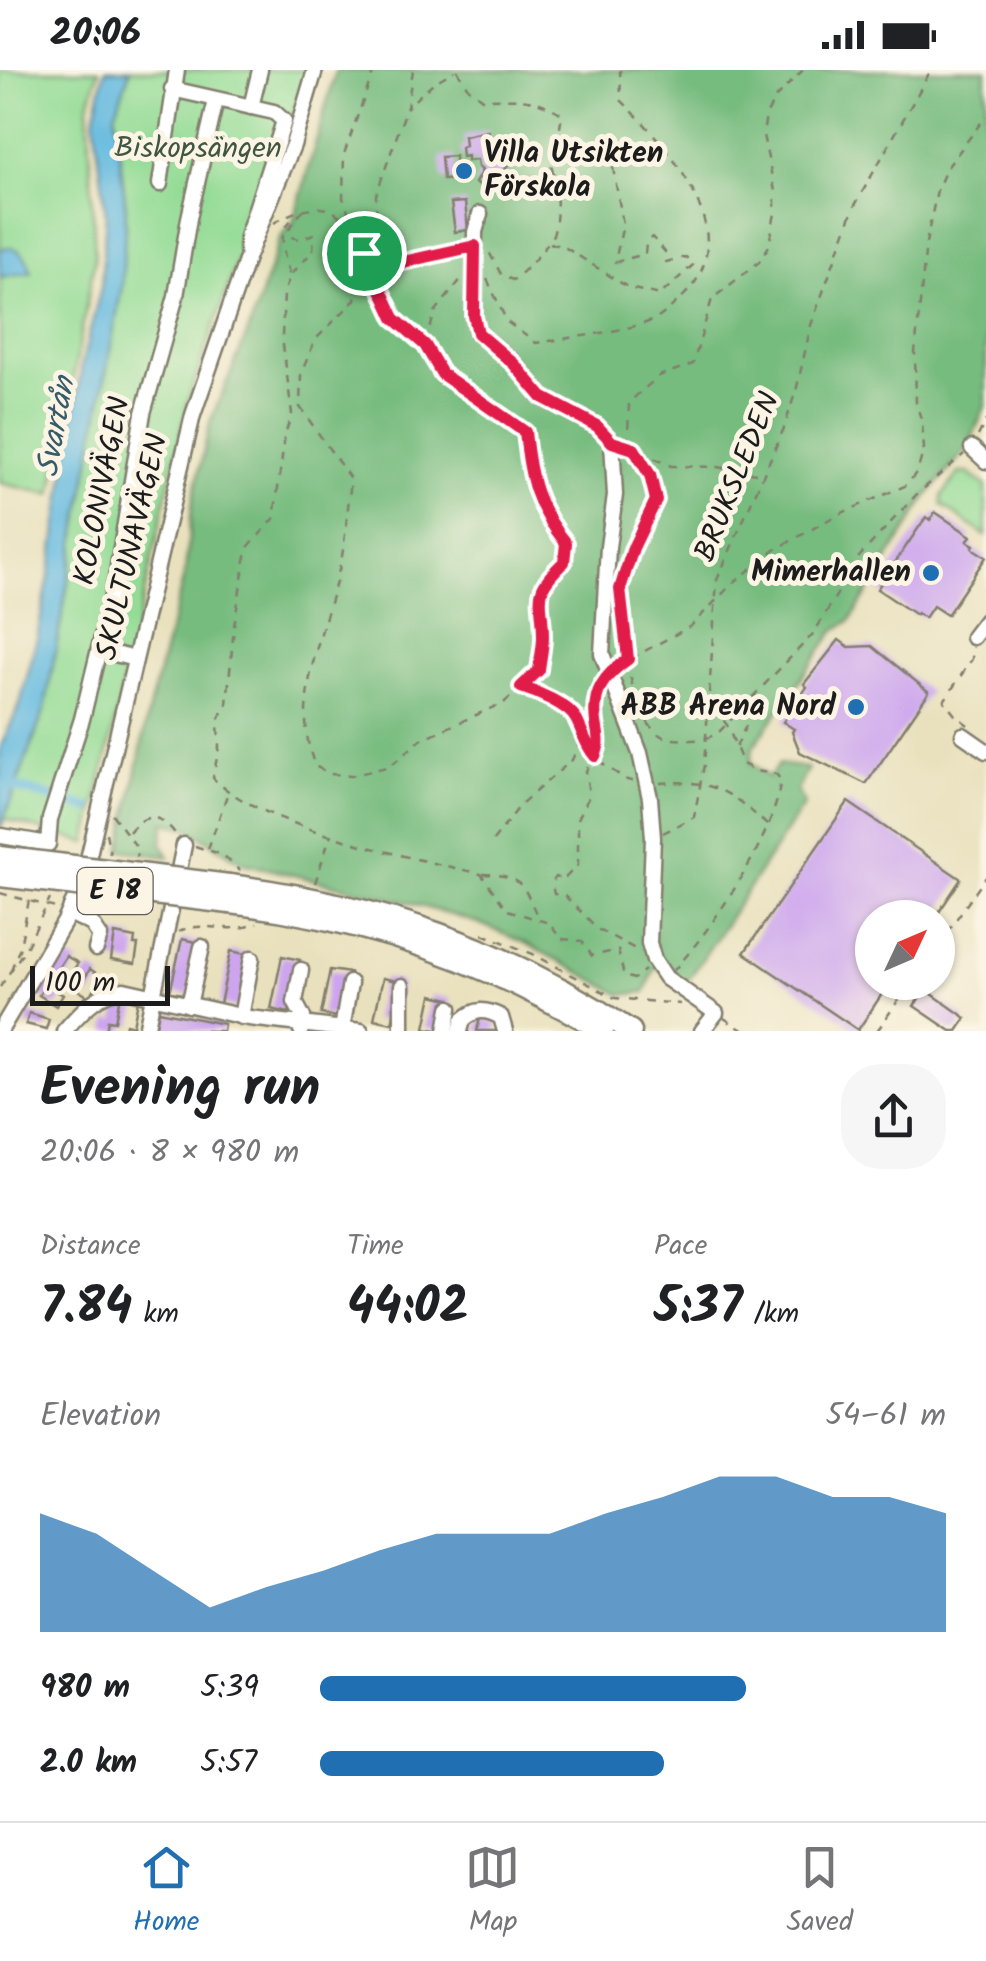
<!DOCTYPE html>
<html lang="en">
<head>
<meta charset="utf-8">
<style>
	:root { --surface:#fff; --page:#f6f6f6; --text:#202124; --muted:#757577; --line:#e0e0e0; --accent:#1f6fb2 }
	body { margin:0; font-family:Kalam,sans-serif; background:var(--page); color:var(--text); height:100vh; display:flex; flex-direction:column; font-size:38px; white-space:nowrap }
	* { box-sizing:border-box; margin:0 }
	p { font-size:32px; color:var(--muted) }
	.icon { flex:none; width:55px; height:55px; fill:none; stroke:currentColor; stroke-width:2; stroke-linecap:round; stroke-linejoin:round }
	.map { position:relative; height:961px; overflow:hidden }
	.drawer { display:flex; flex-direction:column; background:var(--surface); flex:1 }
	.drawer>* { flex:none }
	.needle { width:65px; rotate:46deg }
	.fabs { position:absolute; left:855px; top:830px; display:grid; gap:20px }
	.fabs a { display:grid; place-items:center; width:100px; height:100px; border-radius:50%; background:var(--surface); box-shadow:0 2px 8px #0004; font-size:50px }
	.scale { position:absolute; left:30px; bottom:25px; width:140px; box-sizing:border-box; padding-left:10px; border:5px solid #1c1c1c; border-top:0; font-size:28px; line-height:35px; white-space:nowrap; color:#1c1c1c; -webkit-text-stroke:8px #fcf5e5; paint-order:stroke }
	.pin { position:absolute; display:grid; place-items:center; width:85px; height:85px; color:#fff; margin:-42px; border:5px solid #fff; border-radius:50%; box-shadow:0 2px 10px #0007 }
	.round { display:grid; place-items:center; flex:none; width:105px; height:105px; border-radius:40px; background:var(--page) }
	.summary { display:flex; align-items:center; justify-content:space-between; height:170px; padding:0 40px }
	h1 { font-size:55px; font-weight:700; line-height:75px }
	.stats { display:grid; grid-template-columns:repeat(3,1fr); gap:15px; height:170px; padding:10px 40px }
	.stats div { display:grid; align-content:center }
	.stats b { font-size:50px; font-weight:700 }
	.stats small { font-size:28px; font-weight:400 }
	.stats p { font-size:28px }
	.chart { height:280px; padding:20px 40px }
	.chart p { display:flex; justify-content:space-between }
	.chart svg { width:100%; height:180px; margin-top:10px; fill:var(--accent); opacity:.7 }
	ul { padding:0 40px; list-style:none; font-size:32px }
	li { display:grid; grid-template-columns:160px 120px 1fr; align-items:center; height:75px }
	li i { height:25px; border-radius:12px; background:var(--accent) }
	.status { display:flex; justify-content:space-between; align-items:center; height:70px; padding:0 50px; background:var(--surface); direction:ltr }
	.status svg { height:28px; fill:currentColor }
	.dock { display:flex; justify-content:space-around; align-items:center; height:140px; border-top:2px solid var(--line); background:var(--surface); font-size:28px; color:var(--muted) }
	.dock a { display:grid; justify-items:center; gap:5px }
	.dock .selected { color:var(--accent) }
	.map>svg:first-child { display:block }
	.green { fill:#94dc96; stroke:#587c59; stroke-width:2.5 }
	.forest { fill:#77bc7f; stroke:#4a6c4e; stroke-width:2.5 }
	.water { fill:#63bae0; stroke:#406b7e; stroke-width:2.5 }
	.lines { fill:none; stroke-linecap:round; stroke-linejoin:round }
	.canal { stroke:#63bae0; stroke-width:10 }
	.building { fill:#cca5ee }
	.minor-casing { stroke:#827e6d; stroke-width:19 }
	.highway-casing { stroke:#827e6d; stroke-width:25 }
	.path { stroke:#827e6d; stroke-width:2.5; stroke-dasharray:8 8; stroke-linecap:butt }
	.minor { stroke:#fff; stroke-width:14 }
	.highway { stroke:#fff; stroke-width:20 }
	.highway-bridge-casing { stroke:#827e6d; stroke-width:25; stroke-linecap:butt }
	.highway-bridge { stroke:#fff; stroke-width:20 }
	.route-casing { stroke:#fff; stroke-width:20 }
	.route { stroke:#e11d48; stroke-width:12 }
	.poi-dot { fill:#1f6fb2; stroke:#fcf5e5; stroke-width:4 }
	.labels { text-anchor:middle; dominant-baseline:central; stroke-width:10; stroke-linejoin:round; paint-order:stroke }
	.shield { fill:#fcf5e5; stroke:#5f5d58; stroke-width:2.5 }
	.shield-label { font-size:28px; font-weight:bold; fill:#1c1c1c }
	.park-label { font-size:30px; fill:#405641; stroke:#fcf5e5 }
	.poi-label { font-size:30px; font-weight:bold; fill:#1c1c1c; stroke:#fcf5e5; text-anchor:end }
	.street-label { font-size:30px; fill:#1c1c1c; stroke:#fcf5e5 }
	.water-label { font-size:32px; font-style:italic; fill:#385b6a; stroke:#fcf5e5 }
</style>
</head>
<body>
<div class="status"><b>20:06</b><svg viewBox="0 0 49 12"><path d="M0 12V9h3v3zM5 12V6h3v6zM10 12V3h3v9zM15 12V0h3v12zM26 1h20v11H26zM47 4h2v5h-2z"/></svg></div>
<div class="map">
<svg width="986" height="961" viewBox="0 0 986 961">
	<rect width="100%" height="100%" fill="#fcf5e5"/>
	<filter id="ink" filterUnits="userSpaceOnUse"><feTurbulence type="fractalNoise" baseFrequency=".01" numOctaves="2"/><feDisplacementMap in="SourceGraphic" scale="20" xChannelSelector="R" yChannelSelector="G"/><feConvolveMatrix kernelMatrix="1 2 1 2 8 2 1 2 1" color-interpolation-filters="sRGB"/></filter>
	<filter id="wash" filterUnits="userSpaceOnUse"><feTurbulence type="fractalNoise" baseFrequency=".0048" numOctaves="4" result="noise"/><feDisplacementMap in="SourceGraphic" scale="40" xChannelSelector="R" yChannelSelector="G"/><feGaussianBlur stdDeviation="2.25" result="paint"/><feColorMatrix in="noise" values="0 0 0 0 0 0 0 0 0 0 0 0 0 0 0 0 0 1.4 0 .05"/><feComposite in="paint" operator="in"/></filter>
	<g filter="url(#wash)">
		<rect width="100%" height="100%" fill="#e9e1be"/>
		<g class="green">
			<polygon points="0,0 99,0 88,37 95,187 52,425 0,413"/>
			<polygon points="130,0 308,0 269,118 238,188 189,327 87,773 4,749 45,638 122,215 126,139 115,44"/>
			<polygon points="959,403 968,403 986,416 986,466 942,435 942,426"/>
		</g>
		<polygon class="forest" points="336,0 986,0 986,335 967,379 927,426 850,551 835,560 753,677 751,693 769,707 779,694 808,698 797,721 804,734 688,911 672,911 656,895 645,922 622,925 525,873 481,854 411,833 243,793 189,759 165,752 162,773 169,787 121,780 148,643 185,502 192,435 210,352 248,262 281,166 293,153"/>
		<g class="water">
			<polygon points="105,0 130,0 115,44 126,139 122,215 45,638 0,760 0,678 20,634 37,568 53,486 82,293 101,217 106,144 94,49"/>
			<path d="M 9,177 C 22,179 29,190 31,202 L 0,207 L 0,179 Z"/>
		</g>
		<g class="lines">
			<polyline class="canal" points="3,714 89,738"/>
		</g>
		<g id="blocks">
			<g class="building">
				<polygon points="488,61 488,86 494,80 511,90 491,123 475,113 482,100 478,97 477,90 467,91 467,86 462,87 461,77 465,76 464,66"/>
				<polygon points="455,86 456,109 443,110 441,87"/>
				<polygon points="465,132 468,160 455,162 451,133"/>
				<polygon points="935,442 971,466 967,471 974,475 972,478 986,487 947,545 933,536 925,548 917,543 916,545 877,519 926,447 930,450"/>
				<polygon points="839,570 849,577 872,576 929,622 866,714 800,682 792,662 794,659 783,652 807,617 804,614"/>
				<polygon points="848,732 961,809 935,848 872,848 872,912 890,912 858,960 744,883"/>
				<polygon points="115,864 135,868 134,875 138,875 135,894 111,890"/>
				<polygon points="182,869 200,873 189,925 170,922"/>
				<polygon points="231,881 250,885 239,938 220,934"/>
				<polygon points="66,886 78,893 64,914 53,906"/>
				<polygon points="282,886 300,890 289,943 271,939"/>
				<polygon points="90,899 102,907 89,927 78,920"/>
				<polygon points="330,900 350,903 341,948 321,944"/>
				<polygon points="383,908 401,912 392,953 374,949"/>
				<polygon points="46,914 63,925 56,936 39,925"/>
				<polygon points="925,919 966,948 957,961 951,961 914,936"/>
				<polygon points="432,925 450,929 443,961 425,958"/>
				<polygon points="120,926 138,930 133,956 126,954 124,961 106,961 108,950 115,951"/>
				<polygon points="159,941 224,954 223,961 155,960"/>
				<polygon points="29,943 49,949 46,959 26,954"/>
				<polygon points="480,948 498,952 496,961 477,961"/>
			</g>
		</g>
	</g>
	<g filter="url(#ink)">
		<use href="#blocks" fill-opacity="0" stroke="#827e6d" stroke-width="2.5"/>
		<g class="lines">
			<defs>
				<g id="minor">
					<polyline points="172,19 274,42 284,51 247,167 247,180"/>
					<polyline points="251,37 260,0"/>
					<polyline points="160,114 177,0"/>
					<polyline points="480,144 475,162 474,246 478,263 514,293 542,327 597,356 612,372 615,425 608,477 602,584 640,683 650,728 653,768 649,873 654,890 666,908 716,943 702,961"/>
					<polyline points="972,378 986,391"/>
					<polyline points="973,567 986,550"/>
					<polyline points="99,580 135,589"/>
					<polyline points="963,665 986,681"/>
					<polyline points="2,766 48,774 50,749 82,649 116,509 143,343 176,226 189,148 216,30"/>
					<polyline points="69,843 92,854 100,866 96,879"/>
					<polyline points="301,900 295,932 303,947 301,960"/>
					<polyline points="189,935 202,877"/>
					<polyline points="241,947 252,888"/>
					<polyline points="342,959 350,913"/>
					<polyline points="0,961 65,851 83,810 193,345 247,188 293,75 315,0"/>
					<path d="M 64,961 C 80,943 98,921 124,920 L 249,948 L 361,961"/>
					<polyline points="146,961 184,775"/>
					<polyline points="402,961 402,916"/>
					<polyline points="446,961 450,938"/>
					<path d="M 460,961 L 463,950 C 476,938 486,939 501,947 L 505,961"/>
				</g>
				<g id="highway">
					<path d="M 229,815 C 379,834 504,877 631,961"/>
					<path d="M 230,833 C 339,846 444,876 541,927 C 562,938 584,948 603,961"/>
				</g>
			</defs>
			<use href="#minor" class="minor-casing"/>
			<use href="#highway" class="highway-casing"/>
			<g class="path">
				<path d="M 374,0 L 344,84 L 343,128 L 364,183 L 394,248 L 425,275 L 443,304 L 525,362 C 530,409 536,436 566,473 L 564,493 C 529,525 543,526 543,567 C 543,578 540,590 539,601 L 505,632 L 422,669 L 390,696 L 351,706 L 330,704 L 315,696 C 288,628 329,554 342,486 C 346,461 348,435 351,410 L 300,337 L 301,304 L 315,270 L 355,230 L 364,183 L 377,169 L 376,125 L 407,37"/>
				<polyline points="413,0 407,37 433,13 454,1"/>
				<path d="M 457,0 L 468,18 L 482,29 C 516,29 531,25 562,44 L 557,78 L 550,92 C 557,110 559,142 554,162 C 550,174 523,204 513,210 L 502,206 L 488,180"/>
				<path d="M 803,0 L 776,27 L 766,45 L 763,65 L 775,121 L 775,143 L 769,176 L 759,192 L 712,229 L 693,294 L 659,306 L 629,332 L 628,369 L 650,405 L 656,431 L 633,478 L 620,519 L 620,534 C 624,569 629,639 657,663 C 666,670 677,669 688,670 C 701,670 707,669 718,663 L 814,563 L 859,487 L 916,425 L 964,384"/>
				<path d="M 303,140 L 289,159 L 291,167 L 299,169 L 314,164 L 313,181 L 290,205 L 284,224 L 282,267 L 292,344 L 285,364 L 274,449 L 249,476 L 245,490 L 234,556 L 227,634 L 218,650 L 219,677 L 213,708 C 260,757 413,788 481,804 L 507,840 L 549,853 L 561,869 L 582,871 L 592,886 L 618,880 L 624,906 L 634,909 L 645,900"/>
				<path d="M 274,153 C 294,140 326,128 343,150 C 350,159 355,170 362,179"/>
				<polyline points="550,173 566,178 629,218 660,225 693,195 686,187 666,192 665,182 652,167 646,173 645,184 615,192 623,154 613,98 597,88 559,79"/>
				<polyline points="367,184 403,192 461,178"/>
				<path d="M 289,204 C 285,183 275,163 294,148"/>
				<path d="M 487,209 L 507,252 L 536,273 C 566,268 630,261 656,249 C 664,245 672,236 679,230 C 750,169 669,77 621,30 L 620,0"/>
				<polyline points="426,273 435,242 462,208"/>
				<polyline points="978,366 986,350"/>
				<polyline points="625,375 671,396 717,397 762,404"/>
				<polyline points="617,596 691,556 733,513 775,480 835,446 907,415 918,400 924,378 922,352 916,333 915,283 926,173 937,120 946,99 986,46"/>
				<polyline points="523,617 569,637 591,681 604,695 627,710 637,712"/>
				<polyline points="595,632 601,612"/>
				<polyline points="595,635 599,675 586,701 589,726 578,749 578,795 563,810 555,807 552,815 554,824 564,825 599,860 641,882"/>
				<polyline points="968,655 955,645 944,631 972,589 973,577"/>
				<polyline points="736,677 750,647 756,624"/>
				<path d="M 660,713 C 712,709 730,721 767,755"/>
				<polyline points="112,744 138,779 136,787"/>
				<path d="M 129,762 C 147,740 162,745 177,766"/>
				<polyline points="106,763 110,784"/>
				<polyline points="663,763 694,747 704,695 717,510 784,358 797,317 811,255 854,137 931,0"/>
				<polyline points="493,771 522,733 572,690 594,640"/>
				<polyline points="195,776 223,785 240,801"/>
				<polyline points="208,779 227,725"/>
				<path d="M 483,804 C 520,805 523,813 537,846"/>
				<polyline points="315,813 331,764"/>
				<polyline points="0,823 59,839"/>
				<polyline points="91,840 107,837 110,832"/>
				<path d="M 178,862 C 202,849 229,866 257,853"/>
				<polyline points="483,864 533,884 615,928 680,934"/>
				<polyline points="938,875 986,807"/>
				<polyline points="11,900 20,877 29,830"/>
				<path d="M 673,901 C 708,865 780,759 780,709 L 776,704 L 756,701 L 743,694 L 727,655 L 709,631"/>
				<polyline points="0,917 27,876 50,829"/>
				<polyline points="724,948 744,961"/>
				<polyline points="877,961 911,912"/>
			</g>
			<use href="#minor" class="minor"/>
			<use href="#highway" class="highway"/>
			<defs>
				<g id="highway-bridge">
					<polyline points="0,787 229,815"/>
					<polyline points="0,806 230,833"/>
				</g>
			</defs>
			<use href="#highway-bridge" class="highway-bridge-casing"/>
			<use href="#highway-bridge" class="highway-bridge"/>
		</g>
	</g>
	<g class="lines" filter="url(#ink)">
		<defs>
			<path id="route" d="M 475,176 L 474,246 L 478,263 L 514,294 L 542,327 L 597,356 L 612,372 L 634,379 L 650,405 L 656,430 L 633,478 L 620,519 L 628,589 C 603,606 592,622 596,652 C 598,666 601,673 595,686 C 585,674 583,662 576,649 C 569,635 537,622 521,617 L 539,600 C 540,590 543,578 543,567 C 543,526 530,524 564,492 L 566,473 C 536,436 530,409 525,362 L 442,304 L 425,275 L 394,248 L 364,183 L 403,192 Z"/>
		</defs>
		<use href="#route" class="route-casing"/>
		<use href="#route" class="route"/>
	</g>
	<g class="poi-dot">
		<circle cx="464" cy="101" r="10"/>
		<circle cx="931" cy="503" r="10"/>
		<circle cx="856" cy="637" r="10"/>
	</g>
	<g class="labels">
		<rect class="shield" x="77.5" y="798" width="75" height="46" rx="8"/>
		<g class="shield-label">
			<text x="115" y="821">E 18</text>
		</g>
		<g class="park-label">
			<text x="198" y="79">Biskopsängen</text>
		</g>
		<g class="poi-label">
			<text x="484" y="84" text-anchor="start">Villa Utsikten<tspan x="484" dy="34">Förskola</tspan></text>
			<text x="911" y="503">Mimerhallen</text>
			<text x="836" y="637">ABB Arena Nord</text>
		</g>
		<g class="street-label">
			<text transform="translate(738 407) rotate(-68)">BRUKSLEDEN</text>
			<text transform="translate(103 421) rotate(-79)">KOLONIVÄGEN</text>
			<text transform="translate(133 477) rotate(-77)">SKULTUNAVÄGEN</text>
		</g>
		<g class="water-label">
			<text transform="translate(57 357) rotate(-80)">Svartån</text>
		</g>
	</g>
</svg>
<div class="fabs">
<a><svg class="needle" viewBox="-14 -14 28 28"><path d="M0-13l5 13h-10z" fill="#e53935"/><path d="M0 13l5-13h-10z" fill="#757577"/></svg></a>
</div>
<div class="scale">100 m</div>
<div class="pin" style="left:364px;top:183px;background:#1e9e55"><svg class="icon" aria-label="arrive" viewBox="0 0 24 24"><path d="M6 21V4h12l-3 4 3 4H6"/></svg></div>
</div>
<section class="drawer">
<div class="summary"><div><h1>Evening run</h1><p>20:06 · 8 × 980 m</p></div><a class="round"><svg class="icon" aria-label="share" viewBox="0 0 24 24"><path d="M12 15V3M7 8l5-5 5 5M5 13v7h14v-7"/></svg></a></div>
<div class="stats">
<div><p>Distance</p><b>7.84<small> km</small></b></div>
<div><p>Time</p><b>44:02</b></div>
<div><p>Pace</p><b>5:37<small> /km</small></b></div>
</div>
<div class="chart"><p><span>Elevation</span>54–61 m</p>
<svg viewBox="0 0 160 44" preserveAspectRatio="none"><path d="M0 44V15L10 20L20 29L30 38L40 33L50 29L60 24L70 20L80 20L90 20L100 15L110 11L120 6L130 6L140 11L150 11L160 15V44z"/></svg>
</div>
<ul>
<li><b>980 m</b>5:39<i style="width:68%"></i></li>
<li><b>2.0 km</b>5:57<i style="width:55%"></i></li>
</ul>
</section>
<nav class="dock">
<a class="selected"><svg class="icon" aria-label="home" viewBox="0 0 24 24"><path d="M3 11l9-7 9 7M6 9v11h12V9"/></svg>Home</a>
<a><svg class="icon" aria-label="map" viewBox="0 0 24 24"><path d="M3 6l6-2 6 2 6-2v14l-6 2-6-2-6 2zM9 4v14M15 6v14"/></svg>Map</a>
<a><svg class="icon" aria-label="saved" viewBox="0 0 24 24"><path d="M7 4h10v16l-5-4-5 4z"/></svg>Saved</a>
</nav>
</body>
</html>
